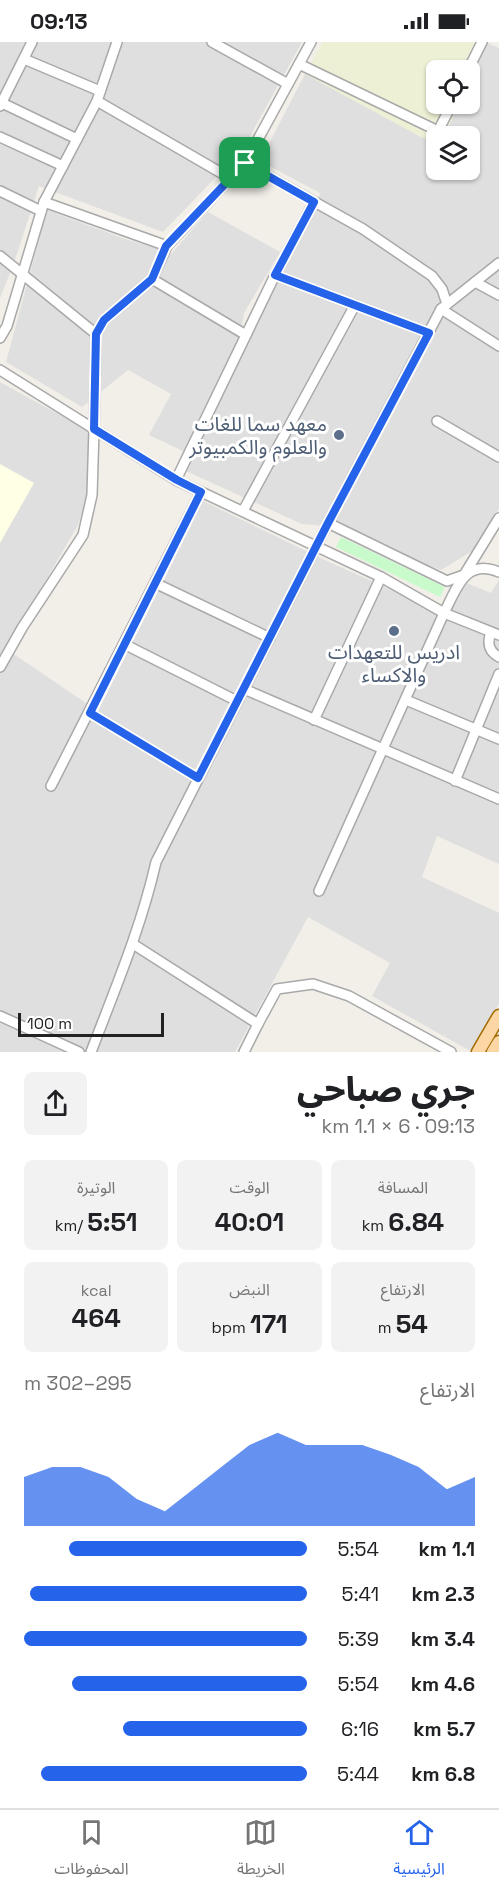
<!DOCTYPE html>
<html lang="ar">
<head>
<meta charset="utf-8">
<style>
	:root { --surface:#fff; --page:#f2f2f2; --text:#202124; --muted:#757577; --line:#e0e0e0; --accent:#2563eb }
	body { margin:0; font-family:"Space Grotesk","Noto Sans Arabic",sans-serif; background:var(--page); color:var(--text); direction:rtl; height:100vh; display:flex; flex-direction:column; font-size:22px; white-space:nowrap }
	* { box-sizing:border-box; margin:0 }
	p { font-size:20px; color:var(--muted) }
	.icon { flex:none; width:33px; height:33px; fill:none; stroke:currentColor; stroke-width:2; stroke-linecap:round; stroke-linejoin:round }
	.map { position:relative; height:1010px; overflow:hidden; direction:ltr }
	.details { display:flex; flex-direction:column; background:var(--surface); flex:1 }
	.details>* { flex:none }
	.tools { position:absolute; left:426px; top:18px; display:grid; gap:12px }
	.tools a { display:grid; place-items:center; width:54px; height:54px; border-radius:9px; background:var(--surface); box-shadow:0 2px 4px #0004; font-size:30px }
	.scale { position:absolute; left:18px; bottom:15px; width:146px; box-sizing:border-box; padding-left:6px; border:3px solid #222; border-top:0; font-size:16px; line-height:21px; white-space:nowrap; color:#222; -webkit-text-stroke:4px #fff; paint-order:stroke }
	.pin { position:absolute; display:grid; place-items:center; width:51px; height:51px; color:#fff; margin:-26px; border-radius:12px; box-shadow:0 3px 9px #0006 }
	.round { display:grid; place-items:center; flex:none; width:63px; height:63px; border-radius:9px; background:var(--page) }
	.head { display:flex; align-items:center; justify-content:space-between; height:102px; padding:0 24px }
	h1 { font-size:33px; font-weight:800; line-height:45px }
	.stats { display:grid; grid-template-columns:repeat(3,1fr); gap:9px; height:102px; padding:6px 24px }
	.stats div { display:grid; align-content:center; border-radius:9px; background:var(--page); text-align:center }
	.stats b { font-size:26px; font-weight:800 }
	.stats small { font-size:16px; font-weight:400 }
	.stats p { font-size:16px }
	.chart { height:168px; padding:12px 24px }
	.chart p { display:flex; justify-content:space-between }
	.chart svg { width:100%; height:108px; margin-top:6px; fill:var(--accent); opacity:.7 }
	ul { padding:0 24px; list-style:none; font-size:20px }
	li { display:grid; grid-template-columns:96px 72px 1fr; align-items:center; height:45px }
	li i { height:15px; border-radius:8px; background:var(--accent) }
	.status { display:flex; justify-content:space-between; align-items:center; height:42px; padding:0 30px; background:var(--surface); direction:ltr }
	.status svg { height:16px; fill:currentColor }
	.tab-bar { display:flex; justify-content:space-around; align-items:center; height:84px; border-top:2px solid var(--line); background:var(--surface); font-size:16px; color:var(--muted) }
	.tab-bar a { display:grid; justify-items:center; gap:3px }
	.tab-bar .selected { color:var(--accent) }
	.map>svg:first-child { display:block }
	.residential { fill:#e0dfdf }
	.education { fill:#ffffe5 }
	.farmland { fill:#eef0d5 }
	.park { fill:#c8facc }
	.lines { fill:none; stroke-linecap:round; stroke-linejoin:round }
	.minor-casing { stroke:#a9a9a9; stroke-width:12 }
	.major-casing { stroke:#a06b00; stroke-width:15 }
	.minor { stroke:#fff; stroke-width:9 }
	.major { stroke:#fcd6a4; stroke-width:12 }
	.route-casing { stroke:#fff; stroke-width:12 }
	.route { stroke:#2563eb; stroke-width:8 }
	.service-dot { fill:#5c6f8a; stroke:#fff; stroke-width:2 }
	.labels { text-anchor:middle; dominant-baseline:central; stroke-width:6; stroke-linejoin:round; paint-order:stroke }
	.service-label { font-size:20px; fill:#4e5e75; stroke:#fff; text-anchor:end }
</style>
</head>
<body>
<div class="status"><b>09:13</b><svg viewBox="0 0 49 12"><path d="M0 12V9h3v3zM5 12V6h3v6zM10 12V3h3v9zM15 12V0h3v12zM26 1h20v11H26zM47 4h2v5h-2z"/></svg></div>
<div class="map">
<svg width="499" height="1010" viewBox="0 0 499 1010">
	<rect width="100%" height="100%" fill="#f2efe9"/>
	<g class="residential">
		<polygon points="0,0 302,0 243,107 163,190 39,144 15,218 0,256"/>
		<polygon points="487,1 499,6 499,467 477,506 441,528 404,515 339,485 302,482 186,429 281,227 315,168 320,151 260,119 305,32 436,103 436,128 470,128 470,94 444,94 459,62 470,62 470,39"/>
		<polygon points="47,168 125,197 172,211 208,170 280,210 244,271 240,298 185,410 149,393 171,352 128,328 82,365 6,320"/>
		<polygon points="0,340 89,389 88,453 78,483 6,607 98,669 203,459 329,520 448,573 464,540 491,551 499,538 499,822 437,794 422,835 499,871 499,962 472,1010 372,954 390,921 308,875 235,1010 0,1010"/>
	</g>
	<polygon class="education" points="0,422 34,441 0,501"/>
	<polygon class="farmland" points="323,0 484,0 487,1 470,39 470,28 436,28 436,62 459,62 444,94 436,94 436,103 305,32"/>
	<polygon class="park" points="341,495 445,545 440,555 336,505"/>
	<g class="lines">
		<defs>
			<g id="minor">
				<polyline points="212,0 288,42"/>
				<polyline points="24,17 100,49"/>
				<polyline points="299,22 438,89 452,62"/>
				<polyline points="468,28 482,0"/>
				<polyline points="97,59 230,136"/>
				<polyline points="2,61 77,97"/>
				<polyline points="0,64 32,0"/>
				<polyline points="0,95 63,124"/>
				<polyline points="245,121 363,187 432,234 442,247 447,262"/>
				<polyline points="0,149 41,169"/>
				<polyline points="44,160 167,204 245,121 311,0"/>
				<polyline points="0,214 96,292 94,387 176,438 381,535 444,571 499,593"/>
				<polyline points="275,233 429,291"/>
				<polyline points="152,237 246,293"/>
				<polyline points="475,240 499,253"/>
				<polyline points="441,267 499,304"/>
				<polyline points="96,292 104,278 152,237 167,204"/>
				<polyline points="0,296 7,284 44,160 97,59 117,0"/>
				<polyline points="0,328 94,387 92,453 83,493 22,586 0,625"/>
				<polyline points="437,379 499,415"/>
				<polyline points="176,438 275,233 314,160"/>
				<polyline points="243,469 355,263"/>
				<polyline points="328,481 447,539 464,533 499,476"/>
				<polyline points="155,541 270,596"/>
				<path d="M 491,590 C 487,601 488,609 499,615"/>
				<polyline points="124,602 237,659"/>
				<polyline points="244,647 499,757"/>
				<polyline points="406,658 499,697"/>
				<polyline points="90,671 198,736"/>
				<polyline points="314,678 381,535"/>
				<polyline points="455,739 499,632"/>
				<polyline points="51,744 201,450"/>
				<path d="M 319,849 L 444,571 C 457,546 465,516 499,530"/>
				<polyline points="133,902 258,982 244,1010"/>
				<polyline points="0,974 79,1010"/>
				<polyline points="258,982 277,947 313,942 349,954 451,1010"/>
				<path d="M 91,1010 C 115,947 141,886 156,820 L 328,481 L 441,267 L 499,221"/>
			</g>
			<g id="major">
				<polyline points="478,1010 499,974"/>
				<polyline points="493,1010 499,1000"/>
			</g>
		</defs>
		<use href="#minor" class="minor-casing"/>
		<use href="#major" class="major-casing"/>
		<use href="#minor" class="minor"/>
		<use href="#major" class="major"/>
	</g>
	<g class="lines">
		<defs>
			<polygon id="route" points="245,121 314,160 275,233 429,291 328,481 198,736 90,671 201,450 177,438 94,387 96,292 104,278 152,237 166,204"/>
		</defs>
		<use href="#route" class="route-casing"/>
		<use href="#route" class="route"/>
	</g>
	<g class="service-dot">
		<circle cx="339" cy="393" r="6"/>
		<circle cx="394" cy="589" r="6"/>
	</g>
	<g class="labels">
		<g class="service-label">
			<text x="327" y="382">معهد سما للغات<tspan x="327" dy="23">والعلوم والكمبيوتر</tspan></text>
			<text x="394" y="610" text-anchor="middle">ادريس للتعهدات<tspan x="394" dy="23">والاكساء</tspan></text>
		</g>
	</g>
</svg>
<div class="tools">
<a><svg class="icon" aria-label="locate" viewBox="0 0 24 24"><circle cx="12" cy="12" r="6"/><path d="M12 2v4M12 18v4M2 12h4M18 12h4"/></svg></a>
<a><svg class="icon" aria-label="layers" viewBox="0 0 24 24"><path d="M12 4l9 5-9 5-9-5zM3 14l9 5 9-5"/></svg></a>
</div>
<div class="scale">100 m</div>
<div class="pin" style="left:245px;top:121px;background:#1e9e55"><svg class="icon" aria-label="arrive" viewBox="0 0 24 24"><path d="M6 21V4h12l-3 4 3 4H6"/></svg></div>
</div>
<section class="details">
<div class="head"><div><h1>جري صباحي</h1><p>09:13 · 6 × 1.1 km</p></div><a class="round"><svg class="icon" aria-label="share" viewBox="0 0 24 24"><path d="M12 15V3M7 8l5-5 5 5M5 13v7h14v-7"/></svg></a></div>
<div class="stats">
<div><p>المسافة</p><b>6.84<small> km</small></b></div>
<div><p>الوقت</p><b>40:01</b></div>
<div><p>الوتيرة</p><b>5:51<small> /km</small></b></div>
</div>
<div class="stats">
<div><p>الارتفاع</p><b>54<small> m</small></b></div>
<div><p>النبض</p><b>171<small> bpm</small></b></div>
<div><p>kcal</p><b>464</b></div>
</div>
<div class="chart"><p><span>الارتفاع</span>295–302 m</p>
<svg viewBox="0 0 160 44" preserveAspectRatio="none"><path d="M0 44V24L10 20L20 20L30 24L40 33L50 38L60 29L70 20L80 11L90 6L100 11L110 11L120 11L130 15L140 20L150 29L160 24V44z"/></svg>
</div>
<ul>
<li><b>1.1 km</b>5:54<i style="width:84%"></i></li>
<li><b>2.3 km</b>5:41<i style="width:98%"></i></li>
<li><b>3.4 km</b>5:39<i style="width:100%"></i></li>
<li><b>4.6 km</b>5:54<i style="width:83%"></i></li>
<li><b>5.7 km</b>6:16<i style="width:65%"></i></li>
<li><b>6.8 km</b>5:44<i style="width:94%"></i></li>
</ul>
</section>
<nav class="tab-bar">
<a class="selected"><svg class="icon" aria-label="home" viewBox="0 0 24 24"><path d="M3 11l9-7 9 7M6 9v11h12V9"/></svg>الرئيسية</a>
<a><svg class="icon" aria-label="map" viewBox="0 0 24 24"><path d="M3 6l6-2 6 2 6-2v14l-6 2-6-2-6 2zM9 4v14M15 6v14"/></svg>الخريطة</a>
<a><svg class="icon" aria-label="saved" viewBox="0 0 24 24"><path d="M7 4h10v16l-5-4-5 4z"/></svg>المحفوظات</a>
</nav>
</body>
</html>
